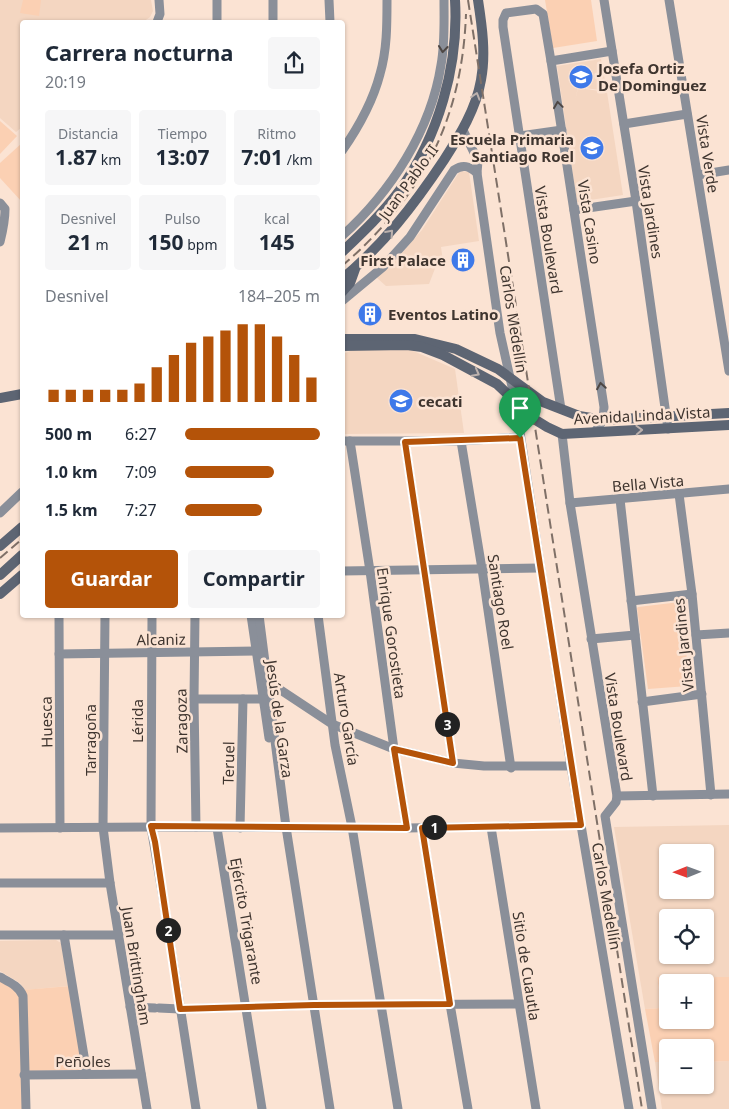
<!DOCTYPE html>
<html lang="es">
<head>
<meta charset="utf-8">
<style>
	:root { --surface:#fff; --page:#f6f6f7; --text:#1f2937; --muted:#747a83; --accent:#b45309 }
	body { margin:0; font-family:"Noto Sans",sans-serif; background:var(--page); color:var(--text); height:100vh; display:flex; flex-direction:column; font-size:19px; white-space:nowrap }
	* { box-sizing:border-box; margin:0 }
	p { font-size:16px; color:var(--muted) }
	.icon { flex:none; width:28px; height:28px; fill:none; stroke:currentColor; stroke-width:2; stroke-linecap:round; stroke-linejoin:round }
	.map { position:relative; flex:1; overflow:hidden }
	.details { position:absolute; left:20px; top:20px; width:325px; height:598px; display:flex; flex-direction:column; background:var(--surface); border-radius:5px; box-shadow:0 1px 4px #0004 }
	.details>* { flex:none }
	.needle { width:32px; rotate:269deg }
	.buttons { position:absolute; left:659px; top:844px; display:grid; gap:10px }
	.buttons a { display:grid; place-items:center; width:55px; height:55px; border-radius:5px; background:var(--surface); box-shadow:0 1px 4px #0004; font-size:25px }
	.pin { position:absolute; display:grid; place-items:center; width:42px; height:42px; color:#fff; margin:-51px -21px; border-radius:50% 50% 50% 0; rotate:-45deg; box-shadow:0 0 5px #0007 }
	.pin .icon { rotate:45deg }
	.km { position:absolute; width:25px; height:25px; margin:-12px; border-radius:50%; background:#222; color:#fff; font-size:14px; line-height:25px; text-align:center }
	.round { display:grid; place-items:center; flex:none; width:52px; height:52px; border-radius:5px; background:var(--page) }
	.headline { display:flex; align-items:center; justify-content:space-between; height:85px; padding:0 25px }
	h1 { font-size:22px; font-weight:700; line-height:38px }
	.stats { display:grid; grid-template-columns:repeat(3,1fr); gap:8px; height:85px; padding:5px 25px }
	.stats div { display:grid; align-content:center; border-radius:5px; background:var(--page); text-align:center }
	.stats b { font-size:21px; font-weight:700 }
	.stats small { font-size:14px; font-weight:400 }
	.stats p { font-size:14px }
	.chart { height:140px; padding:10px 25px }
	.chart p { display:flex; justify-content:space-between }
	.chart svg { width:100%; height:90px; margin-top:5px; stroke:var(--accent); stroke-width:6 }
	.primary-button { display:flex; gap:10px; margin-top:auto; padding:10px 25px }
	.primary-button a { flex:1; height:58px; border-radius:5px; background:var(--accent); color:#fff; font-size:20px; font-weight:700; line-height:58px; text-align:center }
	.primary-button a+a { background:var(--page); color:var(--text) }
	ul { padding:0 25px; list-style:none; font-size:16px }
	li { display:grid; grid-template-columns:80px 60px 1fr; align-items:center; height:38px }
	li i { height:12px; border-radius:6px; background:var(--accent) }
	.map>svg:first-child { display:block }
	.built { fill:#f4d6c1; fill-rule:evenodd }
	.green { fill:#fbd0b3; fill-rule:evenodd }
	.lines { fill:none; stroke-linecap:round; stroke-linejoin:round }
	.street { stroke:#8a8f99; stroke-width:9 }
	.secondary { stroke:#5d6573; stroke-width:10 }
	.rail { stroke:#7f7067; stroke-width:2; stroke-dasharray:10 5; stroke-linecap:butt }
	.oneway { stroke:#4e4744 }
	.oneway2 { stroke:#bcb1ad }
	.route-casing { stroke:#fff; stroke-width:10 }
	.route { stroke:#b45309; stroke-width:6 }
	.labels { text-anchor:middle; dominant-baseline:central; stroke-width:5; stroke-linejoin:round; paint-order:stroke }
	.poi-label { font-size:15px; font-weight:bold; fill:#3f352f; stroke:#fbe3d3; text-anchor:start }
	.street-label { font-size:15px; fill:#3f352f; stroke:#fbe3d3 }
</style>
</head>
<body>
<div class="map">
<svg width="729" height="1109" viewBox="0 0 729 1109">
	<rect width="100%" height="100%" fill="#fbe3d3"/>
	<g class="built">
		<polygon points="0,0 151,0 153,11 150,17 143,22 22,22 22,127 16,132 0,118"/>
		<polygon points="601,59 607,91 578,87 575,101 578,88 607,92 623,195 577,202 557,66"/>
		<polygon points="460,171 469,172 479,241 441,247 443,261 441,267 436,266 429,284 386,286 376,277 394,262 422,230"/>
		<polygon points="355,349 411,350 455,369 464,433 343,434 343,354"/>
		<path d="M 729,825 L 729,977 L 657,977 L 662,1008 L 645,1009 L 614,827 ZM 668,852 L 705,852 L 705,890 L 668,890 ZM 668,918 L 705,918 L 705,955 L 668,955 Z"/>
		<polygon points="56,940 61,943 68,986 25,990 20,983 0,971 0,941"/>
		<polygon points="729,1061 729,1109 662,1109 655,1062 667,1062 668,1085 705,1085 705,1062"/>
	</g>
	<g class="green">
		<polygon points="23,0 41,0 39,16 20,13"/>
		<polygon points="545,0 591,0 597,41 553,48"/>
		<polygon points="0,121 17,136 0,154"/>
		<polygon points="22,143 22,202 0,178 0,163"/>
		<polygon points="680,602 690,684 688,686 648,689 637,608 638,607"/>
		<path d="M 657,977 L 729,977 L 729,1061 L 705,1062 L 705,1048 L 668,1048 L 667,1062 L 655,1062 L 645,1009 L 662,1008 ZM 705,982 L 705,1020 L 668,1020 L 668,982 Z"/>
		<polygon points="0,981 13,989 20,996 23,1109 0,1109"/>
		<polygon points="70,986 82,1068 79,1070 30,1071 28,1068 23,990"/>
	</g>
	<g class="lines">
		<g class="street">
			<polyline points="273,0 273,22"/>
			<polyline points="329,0 330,22"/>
			<polyline points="604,0 636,201 668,429"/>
			<polyline points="669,0 729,371"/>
			<polyline points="157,22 160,14 159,0"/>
			<polyline points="217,22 217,0"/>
			<polyline points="551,61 612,51"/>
			<polyline points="624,124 687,114"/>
			<polyline points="463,130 478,161 477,173"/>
			<polyline points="520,136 562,130"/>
			<path d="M 342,151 C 358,128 373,101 380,74 C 387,50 387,25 387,0"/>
			<polyline points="698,175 729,170"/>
			<path d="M 0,203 L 5,209 C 5,220 3,230 0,242"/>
			<polyline points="574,210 636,201"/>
			<path d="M 342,236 C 391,192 431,130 441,65 C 445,44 444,22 444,0"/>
			<path d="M 342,301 L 383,267 L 410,237 L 454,170 C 463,164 469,166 477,173 L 500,333 L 515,400 L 571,766 L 629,1109"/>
			<polyline points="561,409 503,27 503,20 506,13 536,9 543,14 551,61 604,407 603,420 595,432"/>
			<polyline points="562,434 570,503 617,796 616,802 605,816 652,1109"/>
			<polyline points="342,441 461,441 519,437"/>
			<polyline points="350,441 370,571 394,749 407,828"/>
			<polyline points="461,441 482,569 511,768"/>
			<polyline points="405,442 453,763"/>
			<polyline points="679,494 692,594 711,795"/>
			<polyline points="620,499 653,796"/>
			<polyline points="570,503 729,489"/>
			<polyline points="0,513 22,492"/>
			<polyline points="342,571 539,568"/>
			<polyline points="631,601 692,594"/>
			<polyline points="59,615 60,828"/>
			<polyline points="105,615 103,827 110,883 147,1109"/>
			<polyline points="152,615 151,827 165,909 196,1109"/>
			<polyline points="195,615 194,699 196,827"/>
			<polyline points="251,615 269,738"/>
			<polyline points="259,615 286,827 330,1109"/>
			<polyline points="318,615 335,745 352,827 398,1109"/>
			<polyline points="696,635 729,633"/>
			<polyline points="591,639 635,635"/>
			<polyline points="59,654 261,651"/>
			<polyline points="267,681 332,724 394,749 453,763 484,766 571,766"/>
			<polyline points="194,699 263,699"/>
			<polyline points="642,702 702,694"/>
			<polyline points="617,796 729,794"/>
			<polyline points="491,827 536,1109"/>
			<polyline points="0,828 151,827 407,828 581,825"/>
			<polyline points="217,828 262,1109"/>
			<polyline points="240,828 243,699"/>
			<polyline points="422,828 450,1004 468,1109"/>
			<polyline points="0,883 110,883"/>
			<polyline points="0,935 119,935"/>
			<polyline points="64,935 87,1074"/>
			<path d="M 0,977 C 9,982 19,986 23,996 L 26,1109"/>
			<polyline points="130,1007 155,1008"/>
			<polyline points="159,1008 180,1009 313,1005 518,1004"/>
			<polyline points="24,1075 141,1074"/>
		</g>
		<g class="secondary">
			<path d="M 342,252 C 363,232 383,213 400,190 C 438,137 459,66 455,0"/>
			<path d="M 342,279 C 384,244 414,205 444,160 C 460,135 476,109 481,80 C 486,54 482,26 478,0"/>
			<polyline points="342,292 350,283 355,269"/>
			<polyline points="342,339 415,339 456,349 498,369 543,402 579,416 603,420 729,413"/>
			<polyline points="342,346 407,345 422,347 443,355 497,384 534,419 547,427 562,434 729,425"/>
			<polyline points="0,398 22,394"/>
			<polyline points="0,546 22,527"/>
			<polyline points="0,575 22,555"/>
			<polyline points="0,594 22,575"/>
		</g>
		<g class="rail">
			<polyline points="468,0 642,1109"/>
			<path d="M 342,266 C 422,197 462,120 466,14"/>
			<polyline points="0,558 22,539"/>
		</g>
	</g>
	<defs><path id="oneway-chevron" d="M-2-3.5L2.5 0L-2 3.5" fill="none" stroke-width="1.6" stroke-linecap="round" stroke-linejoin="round" transform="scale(1.25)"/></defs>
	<g class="oneway">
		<use href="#oneway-chevron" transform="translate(443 49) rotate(96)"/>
		<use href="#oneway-chevron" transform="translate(558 105) rotate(-98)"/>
		<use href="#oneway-chevron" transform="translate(601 386) rotate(-99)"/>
	</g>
	<g class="oneway2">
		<use href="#oneway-chevron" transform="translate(476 96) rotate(-73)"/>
		<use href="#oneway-chevron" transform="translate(390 233) rotate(-48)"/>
		<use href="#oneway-chevron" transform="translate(476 373) rotate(28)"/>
		<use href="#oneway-chevron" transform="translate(639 430) rotate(-2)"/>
	</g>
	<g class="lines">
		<defs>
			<polygon id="route" points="520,438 581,825 422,828 450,1004 314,1005 180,1009 155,842 151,826 407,828 394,749 453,763 405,442"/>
		</defs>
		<use href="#route" class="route-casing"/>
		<use href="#route" class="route"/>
	</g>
	<defs>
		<symbol id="school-disc" viewBox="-11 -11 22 22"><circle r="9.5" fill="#3e79e9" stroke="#fbe3d3"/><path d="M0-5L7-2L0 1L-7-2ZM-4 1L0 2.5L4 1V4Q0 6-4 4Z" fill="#fff"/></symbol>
		<symbol id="building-disc" viewBox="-11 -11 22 22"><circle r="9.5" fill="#3e79e9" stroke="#fbe3d3"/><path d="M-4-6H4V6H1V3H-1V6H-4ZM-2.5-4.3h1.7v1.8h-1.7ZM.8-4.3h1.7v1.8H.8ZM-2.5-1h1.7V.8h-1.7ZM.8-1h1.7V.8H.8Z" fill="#fff"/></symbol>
	</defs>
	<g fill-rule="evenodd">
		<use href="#school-disc" x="567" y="63" width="28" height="28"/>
		<use href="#school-disc" x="578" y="134" width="28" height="28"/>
		<use href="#building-disc" x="449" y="246" width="28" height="28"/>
		<use href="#building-disc" x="356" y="300" width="28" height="28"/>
		<use href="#school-disc" x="387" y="387" width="28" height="28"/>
	</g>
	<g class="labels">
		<g class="poi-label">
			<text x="598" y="68">Josefa Ortiz<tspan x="598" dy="17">De Dominguez</tspan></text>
			<text x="574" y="139" text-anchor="end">Escuela Primaria<tspan x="574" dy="17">Santiago Roel</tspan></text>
			<text x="446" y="260" text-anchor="end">First Palace</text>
			<text x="388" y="314">Eventos Latino</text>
			<text x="418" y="401">cecati</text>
		</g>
		<g class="street-label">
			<text transform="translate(708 154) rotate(81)">Vista Verde</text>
			<text transform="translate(408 182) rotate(-54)">Juan Pablo II</text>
			<text transform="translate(651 212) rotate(81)">Vista Jardines</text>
			<text transform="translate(590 222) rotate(81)">Vista Casino</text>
			<text transform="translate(549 240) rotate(81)">Vista Boulevard</text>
			<text transform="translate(514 319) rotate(81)">Carlos Medellín</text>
			<text transform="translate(642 415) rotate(-3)">Avenida Linda Vista</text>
			<text transform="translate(648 483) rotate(-5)">Bella Vista</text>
			<text transform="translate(501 602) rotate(81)">Santiago Roel</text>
			<text transform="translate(392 633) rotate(82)">Enrique Gorostieta</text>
			<text transform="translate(161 639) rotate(-1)">Alcaniz</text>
			<text transform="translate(683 645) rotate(-96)">Vista Jardines</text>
			<text transform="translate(280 719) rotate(82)">Jesús de la Garza</text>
			<text transform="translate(347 719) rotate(81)">Arturo García</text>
			<text transform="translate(137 721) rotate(-90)">Lérida</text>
			<text transform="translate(181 721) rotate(-91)">Zaragoza</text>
			<text transform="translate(46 722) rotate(-91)">Huesca</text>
			<text transform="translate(619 727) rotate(81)">Vista Boulevard</text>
			<text transform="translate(90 740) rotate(-90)">Tarragoña</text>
			<text transform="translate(228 763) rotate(-89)">Teruel</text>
			<text transform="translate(607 896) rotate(80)">Carlos Medellín</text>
			<text transform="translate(247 921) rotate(80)">Ejército Trigarante</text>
			<text transform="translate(137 966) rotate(81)">Juan Brittingham</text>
			<text transform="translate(527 966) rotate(81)">Sitio de Cuautla</text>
			<text x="83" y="1061">Peñoles</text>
		</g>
	</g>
</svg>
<div class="buttons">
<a><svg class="needle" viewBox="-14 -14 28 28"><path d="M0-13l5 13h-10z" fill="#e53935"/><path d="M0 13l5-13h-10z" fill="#747a83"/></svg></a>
<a><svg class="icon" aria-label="locate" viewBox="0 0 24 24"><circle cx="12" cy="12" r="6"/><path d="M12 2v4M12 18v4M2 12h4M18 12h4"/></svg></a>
<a>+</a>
<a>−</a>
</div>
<div class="pin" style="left:520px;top:438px;background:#1e9e55"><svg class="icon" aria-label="arrive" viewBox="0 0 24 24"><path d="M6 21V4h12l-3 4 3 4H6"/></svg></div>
<b class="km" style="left:434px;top:827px">1</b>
<b class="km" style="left:168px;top:930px">2</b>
<b class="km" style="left:447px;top:724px">3</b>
<section class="details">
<div class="headline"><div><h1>Carrera nocturna</h1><p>20:19</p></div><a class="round"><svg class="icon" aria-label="share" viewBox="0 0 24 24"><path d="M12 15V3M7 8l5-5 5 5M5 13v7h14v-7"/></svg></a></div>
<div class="stats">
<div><p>Distancia</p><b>1.87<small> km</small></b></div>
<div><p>Tiempo</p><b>13:07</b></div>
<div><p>Ritmo</p><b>7:01<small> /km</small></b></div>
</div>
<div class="stats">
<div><p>Desnivel</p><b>21<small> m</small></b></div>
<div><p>Pulso</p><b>150<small> bpm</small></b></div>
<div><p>kcal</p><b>145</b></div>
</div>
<div class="chart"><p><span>Desnivel</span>184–205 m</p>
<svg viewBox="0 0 160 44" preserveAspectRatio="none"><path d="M5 44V38M15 44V38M25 44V38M35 44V38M45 44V38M55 44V35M65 44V27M75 44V21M85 44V15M95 44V12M105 44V9M115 44V6M125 44V6M135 44V12M145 44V21M155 44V32"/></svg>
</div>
<ul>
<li><b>500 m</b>6:27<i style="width:100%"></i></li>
<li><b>1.0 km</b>7:09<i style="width:66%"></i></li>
<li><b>1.5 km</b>7:27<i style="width:57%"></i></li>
</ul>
<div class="primary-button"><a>Guardar</a><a>Compartir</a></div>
</section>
</div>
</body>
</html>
